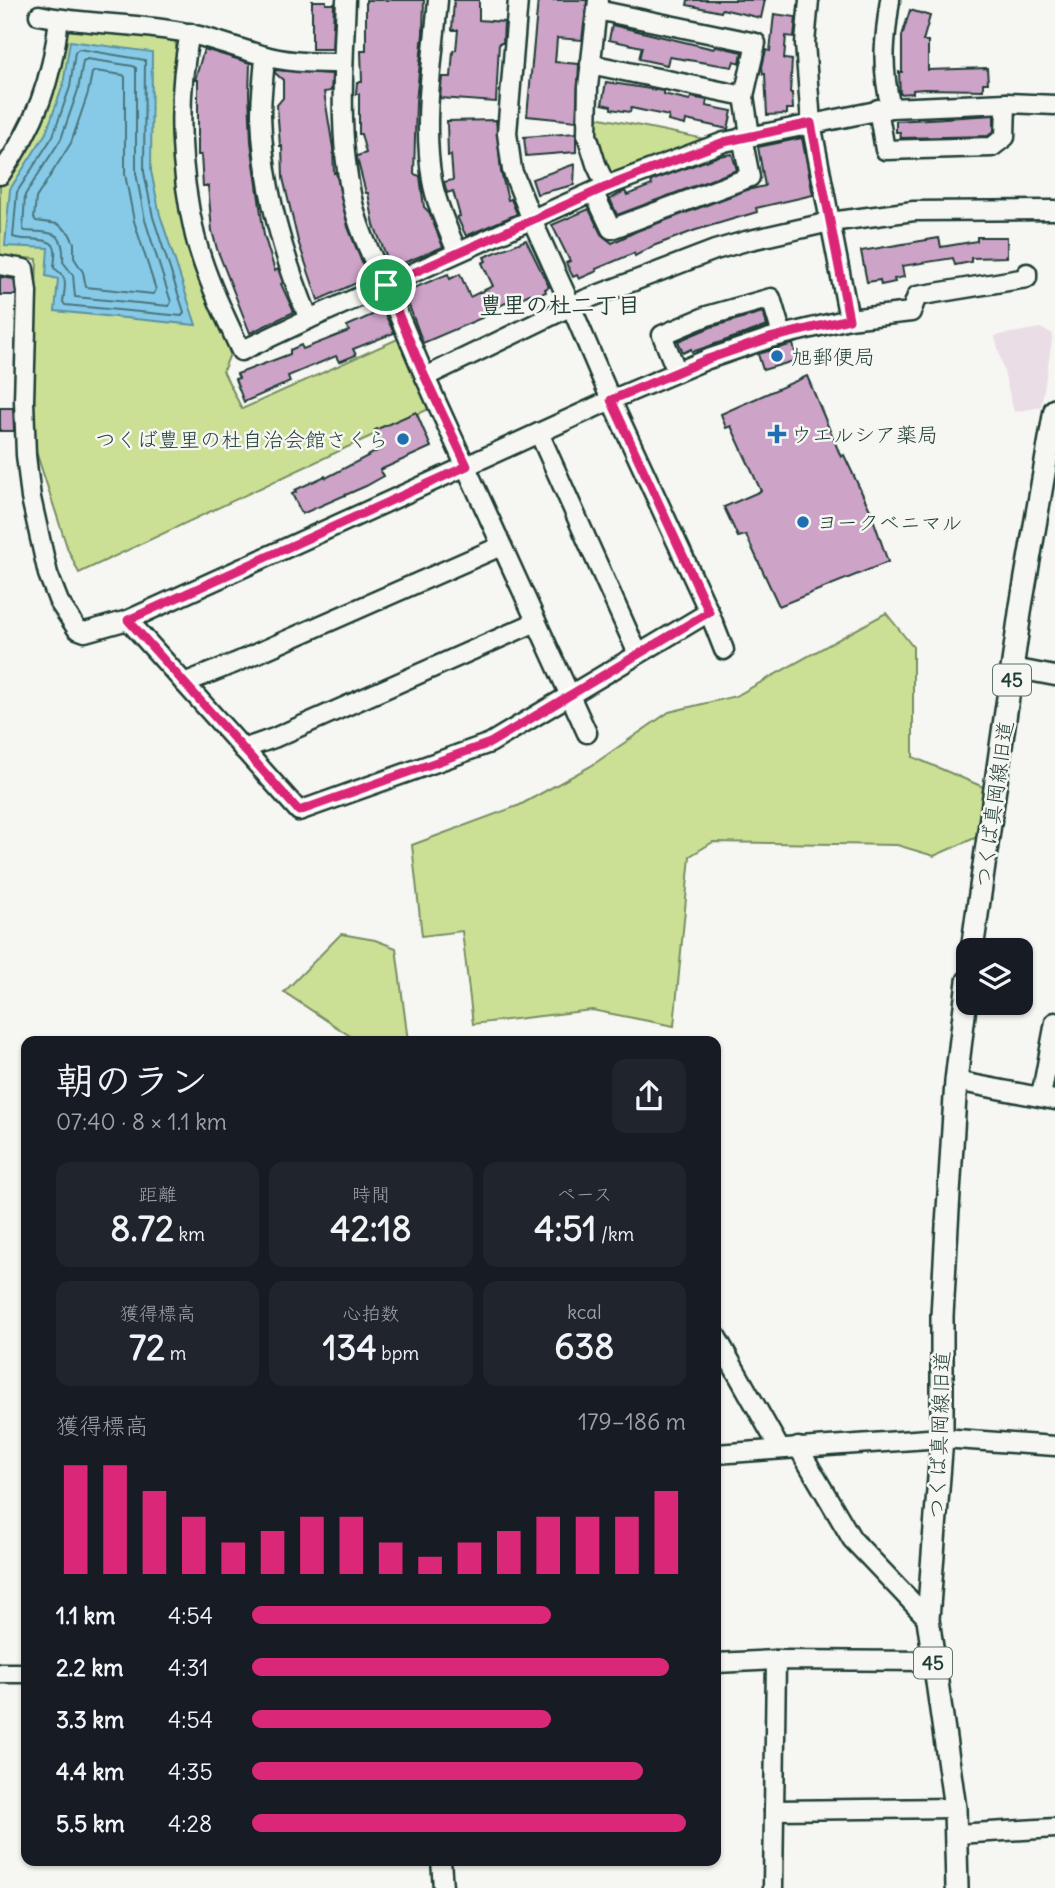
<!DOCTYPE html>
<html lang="ja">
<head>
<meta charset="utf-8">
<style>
	:root { --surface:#171b24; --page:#20242c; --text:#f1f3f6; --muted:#9ea1a6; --accent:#db2777 }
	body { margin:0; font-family:Delius,"Klee One",sans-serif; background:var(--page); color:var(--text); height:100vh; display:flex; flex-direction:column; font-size:26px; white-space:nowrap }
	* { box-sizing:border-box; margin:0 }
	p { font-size:23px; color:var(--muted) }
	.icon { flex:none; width:38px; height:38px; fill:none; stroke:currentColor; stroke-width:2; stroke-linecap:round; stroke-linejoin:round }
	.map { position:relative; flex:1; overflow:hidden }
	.drawer { position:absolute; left:21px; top:1036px; width:700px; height:830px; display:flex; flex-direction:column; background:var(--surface); border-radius:14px; box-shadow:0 2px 5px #0004 }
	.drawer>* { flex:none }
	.buttons { position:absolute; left:956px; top:938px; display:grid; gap:14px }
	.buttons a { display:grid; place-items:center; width:77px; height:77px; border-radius:14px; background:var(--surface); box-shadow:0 2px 5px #0004; font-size:35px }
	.pin { position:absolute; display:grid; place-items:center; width:60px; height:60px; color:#fff; margin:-30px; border:4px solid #fff; border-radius:50%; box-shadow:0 2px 7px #0007 }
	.round { display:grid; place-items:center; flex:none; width:74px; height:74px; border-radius:14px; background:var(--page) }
	.overview { display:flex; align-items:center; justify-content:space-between; height:119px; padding:0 35px }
	h1 { font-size:38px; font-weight:800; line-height:52px }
	.stats { display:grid; grid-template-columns:repeat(3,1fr); gap:10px; height:119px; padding:7px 35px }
	.stats div { display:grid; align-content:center; border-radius:14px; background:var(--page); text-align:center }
	.stats b { font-size:35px; font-weight:800 }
	.stats small { font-size:19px; font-weight:400 }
	.stats p { font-size:19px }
	.chart { height:196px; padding:14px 35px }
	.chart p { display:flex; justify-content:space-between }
	.chart svg { width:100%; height:126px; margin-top:7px; stroke:var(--accent); stroke-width:6 }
	ul { padding:0 35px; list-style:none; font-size:23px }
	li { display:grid; grid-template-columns:112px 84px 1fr; align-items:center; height:52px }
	li i { height:18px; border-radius:9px; background:var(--accent) }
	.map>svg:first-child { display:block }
	.built { fill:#eadde5 }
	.green { fill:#cce095; stroke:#768e64; stroke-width:2 }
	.water { fill:#87cae8; stroke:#5d92a0; stroke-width:2 }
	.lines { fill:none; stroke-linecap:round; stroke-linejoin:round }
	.shore { stroke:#49757c; stroke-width:2 }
	.building { fill:#cda3c8; stroke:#1f3d34; stroke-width:2 }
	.minor-casing { stroke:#1f3d34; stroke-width:23 }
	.major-casing { stroke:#1f3d34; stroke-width:26 }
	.minor { stroke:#f6f6f2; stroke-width:18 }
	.major { stroke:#f6f6f2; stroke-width:21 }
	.route-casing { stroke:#fff; stroke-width:14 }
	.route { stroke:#db2777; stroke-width:9 }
	.poi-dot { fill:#1f6fb2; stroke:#f6f6f2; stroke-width:2.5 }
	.labels { text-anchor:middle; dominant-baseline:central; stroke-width:5; stroke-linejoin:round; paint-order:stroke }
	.shield { fill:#f6f6f2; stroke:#60746d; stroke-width:2 }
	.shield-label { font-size:19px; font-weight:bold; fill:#1f3d34 }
	.poi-label { font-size:21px; fill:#1f3d34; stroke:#f6f6f2; text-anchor:start }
	.street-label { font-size:21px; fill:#1f3d34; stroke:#f6f6f2 }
	.neighbourhood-label { font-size:23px; font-weight:bold; fill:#1f3d34; stroke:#f6f6f2 }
</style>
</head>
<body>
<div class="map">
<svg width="1055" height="1888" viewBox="0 0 1055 1888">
	<rect width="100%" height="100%" fill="#f6f6f2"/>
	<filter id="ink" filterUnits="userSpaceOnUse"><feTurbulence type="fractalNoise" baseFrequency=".0143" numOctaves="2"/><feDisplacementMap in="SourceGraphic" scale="14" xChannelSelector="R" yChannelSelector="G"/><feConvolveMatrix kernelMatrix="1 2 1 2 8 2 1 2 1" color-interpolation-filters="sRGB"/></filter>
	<g filter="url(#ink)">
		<polygon class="built" points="1040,328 1053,334 1041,407 1014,412 995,336"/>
		<g class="green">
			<polygon points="69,26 175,38 206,291 230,354 223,371 242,409 402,337 433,407 79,573 68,550 32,439 37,259 0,256 0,180 63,29"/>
			<polygon points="596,117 710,140 618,177 607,173 596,140"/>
			<polygon points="886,613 913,647 913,757 1002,795 1002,826 934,856 897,845 713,842 690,856 674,1026 592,1010 473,1024 462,931 422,936 412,845 520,805 591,766 669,712 736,696"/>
			<polygon points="341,934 375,940 396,948 408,1041 353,1041 350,1036 284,992"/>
		</g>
		<polygon class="water" points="70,41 152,52 151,171 160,215 196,325 55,311 58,279 46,276 48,248 5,246 10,189 46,133 63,85"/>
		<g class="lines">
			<g class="shore">
				<path d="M 79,49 L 145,60 L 144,172 L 153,217 L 184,312 L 182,316 L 65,305 L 63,302 C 65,285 69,278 54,268 C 54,263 56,256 55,250 C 54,235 24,242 13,237 L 17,192 L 53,136 L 70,87 L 75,52 Z"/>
				<path d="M 87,59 L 133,66 L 136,68 L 136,173 L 145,220 L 171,302 L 169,306 L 75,297 L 73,275 L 63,262 C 65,230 53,233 25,231 L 23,229 L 25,195 L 61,139 L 78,90 L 83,61 Z"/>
				<polygon points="95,71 123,75 125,77 125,174 134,221 156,290 153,294 86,287 83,272 74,258 74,243 69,233 58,224 36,221 34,218 36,198 71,143 88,93 92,73"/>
			</g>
		</g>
		<g class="building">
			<polygon points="366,0 424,0 423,33 416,102 414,174 420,176 424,207 429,212 443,247 391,268 374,225 368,193 366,193 357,158 357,156 366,153 361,134 359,134 359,94 356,94 357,82 362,82 361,51 366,51"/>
			<polygon points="454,0 479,0 479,20 504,22 503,43 499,43 496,102 440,98 442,77 451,77 453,51 456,50 458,30 452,30"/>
			<polygon points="538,0 587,0 582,40 557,38 556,51 555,62 579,64 576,121 527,116"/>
			<polygon points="688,0 765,0 761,18 722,9 721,12 687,5"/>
			<polygon points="312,1 326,1 326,4 334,4 332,49 312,49"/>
			<polygon points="910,10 930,16 923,41 928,41 928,70 987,68 988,83 983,83 983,90 924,89 913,90 913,93 900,94 899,72 902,72 902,36"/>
			<polygon points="774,14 796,17 794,37 786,36 784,59 792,60 790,93 792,93 793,109 787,109 787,114 767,115 765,74 763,74 762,67 766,50 770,51"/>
			<polygon points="612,25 714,49 715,46 742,52 740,63 734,61 732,67 669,57 667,65 639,59 642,47 609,40"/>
			<polygon points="204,49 250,63 249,94 251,142 264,235 275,271 278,269 283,283 281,284 294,312 250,333 217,249 212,231 208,186 203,186 201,155 198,155 198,80 195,80"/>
			<polygon points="275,70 332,74 331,91 324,92 333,148 334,173 336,172 348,227 368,278 318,300 298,241 283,178 282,146 280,146 277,105 283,98 283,80 275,73"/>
			<polygon points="606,82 663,91 663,94 690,100 691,97 707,100 706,106 732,111 728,129 686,120 685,125 668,121 669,116 631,108 630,112 611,109 611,106 602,104"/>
			<polygon points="994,115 994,131 988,136 901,138 900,132 896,132 896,121"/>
			<polygon points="496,120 501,172 508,200 511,199 517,214 466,236 457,217 460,216 453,191 447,193 444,182 453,180 451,155 448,156 447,121"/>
			<polygon points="576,133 576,152 526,156 524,137"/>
			<polygon points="802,138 813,195 756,208 757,212 696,230 653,246 635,256 634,253 596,269 597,271 579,279 577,275 573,277 566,263 570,261 552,225 589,209 601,234 612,243 637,231 747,190 765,186 758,147"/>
			<polygon points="732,154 737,170 617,215 610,199 625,191 627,195 652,185 651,181 719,156"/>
			<polygon points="575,164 574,185 537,194 532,179"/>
			<polygon points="977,237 1007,237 1007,257 971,258 971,262 955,265 953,258 902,266 904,277 894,279 895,282 881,285 880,280 867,282 861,251 939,238 941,247 977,241"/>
			<polygon points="526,240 549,287 545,289 546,292 531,298 530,294 521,298 520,296 483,314 484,317 423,343 404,292 448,274 450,279 460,274 470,297 493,286 482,263 486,261 484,257"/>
			<polygon points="0,277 14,279 16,295 0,295"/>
			<polygon points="383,310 394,333 353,349 356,355 339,362 336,356 288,376 290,382 244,402 235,379 239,378 237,374 290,354 290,350 301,345 303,349 349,331 347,326"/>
			<polygon points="763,312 767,326 692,352 691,349 683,353 678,341 711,327"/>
			<polygon points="793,344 797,360 763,370 758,354"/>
			<polygon points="807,376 841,457 844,455 870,510 888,562 779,606 746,535 738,537 724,507 761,491 731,426 726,428 721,414"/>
			<polygon points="0,408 13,408 14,431 0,431"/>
			<polygon points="416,412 431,447 380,470 384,476 366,486 302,514 292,494 296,492 295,490 325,476 326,478 383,448 375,430"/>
		</g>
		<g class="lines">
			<defs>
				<g id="minor">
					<path d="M 438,0 C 433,60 422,120 432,180 C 436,204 448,229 457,252"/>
					<polyline points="518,0 507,133 512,170 532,220 571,306 611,400 709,612 490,743 299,811 128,620 611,400 708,359 770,338 849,319 811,123 805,43 809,0"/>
					<polyline points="598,0 588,87 587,135 596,164 606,186"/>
					<path d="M 890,0 C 884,42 881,66 891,108"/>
					<polyline points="597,10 756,43 744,96"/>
					<path d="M 39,15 C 87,25 138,23 187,33 C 215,39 242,50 269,57 C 294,63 318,63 343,63"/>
					<path d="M 190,33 C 176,98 180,172 195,236 C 205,276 224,314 241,351 L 309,319"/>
					<path d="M 265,56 C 264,75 261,95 261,115 C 263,186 282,254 309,319 L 386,285 C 374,262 363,239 356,215 C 337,146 343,71 346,0"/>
					<polyline points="590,64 744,96 750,135"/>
					<polyline points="878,109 885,150 992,147 1005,137 1006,103"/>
					<path d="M 0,175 C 36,124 52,81 59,19"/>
					<polyline points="594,193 611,229 750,177 742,137"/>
					<polyline points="0,265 24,269 27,292 24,401 26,455 31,498 48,574 59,602 77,629 85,632 128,620"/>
					<polyline points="849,319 911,312 917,296 1027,278 1027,273"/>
					<polyline points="677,372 662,335 707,316 771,298 782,335"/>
					<polyline points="425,377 584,300 715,250 746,241 830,222 914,211 1055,210"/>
					<polyline points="539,433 638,654"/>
					<polyline points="709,612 724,650"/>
					<polyline points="1013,668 1055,676"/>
					<polyline points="184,683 235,663 501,546"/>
					<polyline points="587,733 425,377 386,285 606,186 724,142 891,108 1006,103 1055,105"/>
					<polyline points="243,749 274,738 536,622"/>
					<polyline points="956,1081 1055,1100"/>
					<polyline points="1041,1097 1055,1022"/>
					<polyline points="716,1336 780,1449"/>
					<polyline points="798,1447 852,1539 928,1619"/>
					<polyline points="716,1454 942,1438 1055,1446"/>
					<polyline points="716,1663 776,1660 933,1661"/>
					<polyline points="0,1673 26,1673"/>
					<polyline points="774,1810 955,1808"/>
					<polyline points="957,1834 1055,1828"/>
					<polyline points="441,1860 443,1888"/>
					<polyline points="773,1888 776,1660"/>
				</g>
				<g id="major">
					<polyline points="972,950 1021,606 1055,410"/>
					<polyline points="957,1888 955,1808 928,1619 942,1438 942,1316 947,1226 956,1081 968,981"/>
				</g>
			</defs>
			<use href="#minor" class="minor-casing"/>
			<use href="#major" class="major-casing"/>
			<use href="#minor" class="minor"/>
			<use href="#major" class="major"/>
		</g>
	</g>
	<g class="lines" filter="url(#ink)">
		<defs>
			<polygon id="route" points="811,123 849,319 770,338 708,359 611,400 709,612 490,743 299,811 128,620 467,466 425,377 386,285 606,187 665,164 724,142"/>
		</defs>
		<use href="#route" class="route-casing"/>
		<use href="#route" class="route"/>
	</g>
	<g class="poi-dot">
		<circle cx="777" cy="356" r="7"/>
		<path d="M773.5 423.5h7v7h7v7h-7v7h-7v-7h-7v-7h7z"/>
		<circle cx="403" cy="439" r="7"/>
		<circle cx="803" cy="522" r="7"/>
	</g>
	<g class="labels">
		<g class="shield">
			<rect x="993" y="664.5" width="38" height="31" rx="5"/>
			<rect x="914" y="1647.5" width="38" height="31" rx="5"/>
		</g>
		<g class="shield-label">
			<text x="1012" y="680">45</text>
			<text x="933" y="1663">45</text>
		</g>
		<g class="poi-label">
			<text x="791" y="356">旭郵便局</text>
			<text x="791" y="434">ウエルシア薬局</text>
			<text x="389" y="439" text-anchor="end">つくば豊里の杜自治会館さくら</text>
			<text x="817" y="522">ヨークベニマル</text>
		</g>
		<g class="street-label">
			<text transform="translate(994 804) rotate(-82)">つくば真岡線旧道</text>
			<text transform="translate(939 1435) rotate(-88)">つくば真岡線旧道</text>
		</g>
		<g class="neighbourhood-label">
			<text x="560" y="304">豊里の杜二丁目</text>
		</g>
	</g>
</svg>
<div class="buttons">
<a><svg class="icon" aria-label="layers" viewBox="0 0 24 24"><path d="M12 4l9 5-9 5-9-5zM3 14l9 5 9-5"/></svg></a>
</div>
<div class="pin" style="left:386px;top:285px;background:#1e9e55"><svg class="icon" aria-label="arrive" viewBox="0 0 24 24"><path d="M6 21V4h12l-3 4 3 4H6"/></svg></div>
<section class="drawer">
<div class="overview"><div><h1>朝のラン</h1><p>07:40 · 8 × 1.1 km</p></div><a class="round"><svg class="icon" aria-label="share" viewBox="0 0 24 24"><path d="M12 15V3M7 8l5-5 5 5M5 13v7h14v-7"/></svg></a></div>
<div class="stats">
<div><p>距離</p><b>8.72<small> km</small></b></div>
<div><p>時間</p><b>42:18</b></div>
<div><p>ペース</p><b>4:51<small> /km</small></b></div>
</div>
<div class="stats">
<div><p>獲得標高</p><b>72<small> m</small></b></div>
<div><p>心拍数</p><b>134<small> bpm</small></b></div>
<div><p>kcal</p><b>638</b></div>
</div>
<div class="chart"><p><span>獲得標高</span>179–186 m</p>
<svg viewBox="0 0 160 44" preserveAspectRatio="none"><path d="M5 44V6M15 44V6M25 44V15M35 44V24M45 44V33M55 44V29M65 44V24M75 44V24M85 44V33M95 44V38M105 44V33M115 44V29M125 44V24M135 44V24M145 44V24M155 44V15"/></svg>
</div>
<ul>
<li><b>1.1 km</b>4:54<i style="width:69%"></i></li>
<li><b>2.2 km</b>4:31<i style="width:96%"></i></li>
<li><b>3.3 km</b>4:54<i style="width:69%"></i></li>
<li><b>4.4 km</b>4:35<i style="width:90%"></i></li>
<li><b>5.5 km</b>4:28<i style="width:100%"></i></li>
</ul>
</section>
</div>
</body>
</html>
